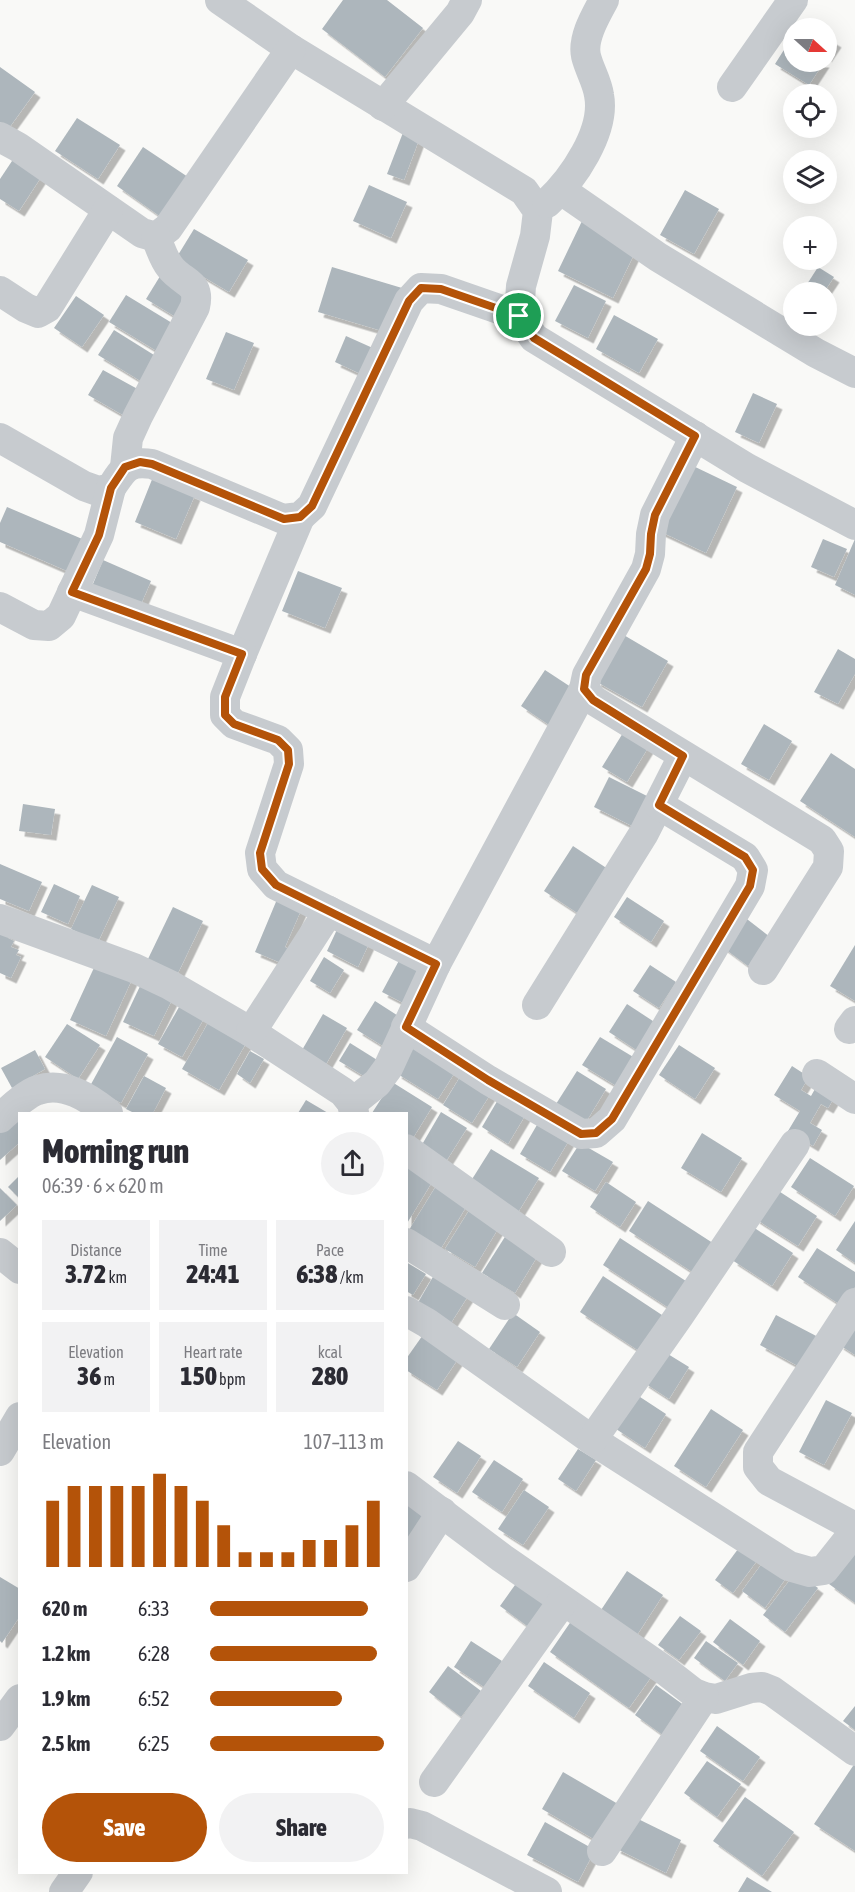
<!DOCTYPE html>
<html lang="en">
<head>
<meta charset="utf-8">
<style>
	:root { --surface:#fff; --page:#f2f2f3; --text:#2b2b33; --muted:#7c7c81; --accent:#b45309 }
	body { margin:0; font-family:"Asap Condensed",sans-serif; background:var(--page); color:var(--text); height:100vh; display:flex; flex-direction:column; font-size:22px; white-space:nowrap }
	* { box-sizing:border-box; margin:0 }
	p { font-size:20px; color:var(--muted) }
	.icon { flex:none; width:33px; height:33px; fill:none; stroke:currentColor; stroke-width:2; stroke-linecap:round; stroke-linejoin:round }
	.map { position:relative; flex:1; overflow:hidden }
	.side { position:absolute; left:18px; top:1112px; width:390px; height:762px; display:flex; flex-direction:column; background:var(--surface); border-radius:0px; box-shadow:0 6px 24px #0002 }
	.side>* { flex:none }
	.needle { width:39px; rotate:111deg }
	.tools { position:absolute; left:783px; top:18px; display:grid; gap:12px }
	.tools a { display:grid; place-items:center; width:54px; height:54px; border-radius:50%; background:var(--surface); box-shadow:0 6px 24px #0002; font-size:30px }
	.pin { position:absolute; display:grid; place-items:center; width:51px; height:51px; color:#fff; margin:-26px; border:3px solid #fff; border-radius:50%; box-shadow:0 2px 6px #0007 }
	.round { display:grid; place-items:center; flex:none; width:63px; height:63px; border-radius:32px; background:var(--page) }
	.overview { display:flex; align-items:center; justify-content:space-between; height:102px; padding:0 24px }
	h1 { font-size:33px; font-weight:800; line-height:45px }
	.stats { display:grid; grid-template-columns:repeat(3,1fr); gap:9px; height:102px; padding:6px 24px }
	.stats div { display:grid; align-content:center; border-radius:0px; background:var(--page); text-align:center }
	.stats b { font-size:26px; font-weight:800 }
	.stats small { font-size:16px; font-weight:400 }
	.stats p { font-size:16px }
	.chart { height:168px; padding:12px 24px }
	.chart p { display:flex; justify-content:space-between }
	.chart svg { width:100%; height:108px; margin-top:6px; stroke:var(--accent); stroke-width:6 }
	.action { display:flex; gap:12px; margin-top:auto; padding:12px 24px }
	.action a { flex:1; height:69px; border-radius:36px; background:var(--accent); color:#fff; font-size:24px; font-weight:800; line-height:69px; text-align:center }
	.action a+a { background:var(--page); color:var(--text) }
	ul { padding:0 24px; list-style:none; font-size:20px }
	li { display:grid; grid-template-columns:96px 72px 1fr; align-items:center; height:45px }
	li i { height:15px; border-radius:8px; background:var(--accent) }
	.map>svg:first-child { display:block }
	.building { fill:#adb6bc; filter:url(#shadow) }
	.lines { fill:none; stroke-linecap:round; stroke-linejoin:round }
	.minor { stroke:#c7cbcf; stroke-width:30 }
	.route-casing { stroke:#fff; stroke-width:12 }
	.route { stroke:#b45309; stroke-width:8 }
</style>
</head>
<body>
<div class="map">
<svg width="855" height="1892" viewBox="0 0 855 1892">
	<defs>
		<filter id="shadow"><feDropShadow dx="5.5" dy="5.5" stdDeviation="0" flood-color="#0004"/></filter>
	</defs>
	<rect width="100%" height="100%" fill="#f9f9f7"/>
	<g class="building">
		<polygon points="343,0 387,0 423,28 385,77 322,29"/>
		<polygon points="794,34 794,62 824,62 809,85 775,64"/>
		<polygon points="826,36 836,42 826,57"/>
		<polygon points="0,67 35,92 9,128 0,122"/>
		<polygon points="77,118 120,145 98,179 55,151"/>
		<polygon points="404,130 420,137 404,180 387,174"/>
		<polygon points="143,147 188,177 161,217 117,186"/>
		<polygon points="18,152 45,171 19,211 0,199 0,179"/>
		<polygon points="369,185 407,202 391,238 353,221"/>
		<polygon points="685,190 719,209 694,254 660,235"/>
		<polygon points="582,221 637,248 613,298 558,271"/>
		<polygon points="194,229 248,260 229,292 175,260"/>
		<polygon points="332,267 402,288 389,333 318,312"/>
		<polygon points="818,267 834,277 824,292 802,292"/>
		<polygon points="162,273 195,293 179,319 146,299"/>
		<polygon points="574,285 606,301 588,338 555,321"/>
		<polygon points="126,295 177,326 160,353 109,322"/>
		<polygon points="76,296 104,315 82,347 54,328"/>
		<polygon points="614,315 658,339 639,373 596,349"/>
		<polygon points="114,330 162,360 147,385 98,355"/>
		<polygon points="226,332 254,343 234,390 206,379"/>
		<polygon points="346,336 375,349 363,375 335,362"/>
		<polygon points="103,370 143,392 128,418 88,395"/>
		<polygon points="753,393 777,404 759,443 735,432"/>
		<polygon points="689,464 737,487 706,553 657,530"/>
		<polygon points="153,477 195,495 176,539 135,522"/>
		<polygon points="7,507 87,541 74,574 0,542 0,523"/>
		<polygon points="823,539 847,549 834,577 811,567"/>
		<polygon points="855,539 855,595 835,585"/>
		<polygon points="103,560 151,581 138,611 90,591"/>
		<polygon points="298,571 342,588 325,628 282,611"/>
		<polygon points="622,634 668,661 642,707 595,681"/>
		<polygon points="838,649 855,659 855,674 838,704 814,692"/>
		<polygon points="545,670 577,691 552,727 521,706"/>
		<polygon points="764,724 792,741 769,780 741,764"/>
		<polygon points="626,728 651,743 627,782 602,767"/>
		<polygon points="831,753 855,769 855,837 800,801"/>
		<polygon points="609,777 655,800 640,830 594,807"/>
		<polygon points="23,804 55,809 51,835 19,831"/>
		<polygon points="573,846 614,873 585,918 544,891"/>
		<polygon points="0,864 42,882 29,911 0,899"/>
		<polygon points="54,884 80,896 68,924 41,912"/>
		<polygon points="92,885 119,897 98,942 71,929"/>
		<polygon points="278,897 302,908 285,947 292,951 286,965 255,952"/>
		<polygon points="627,897 664,921 651,942 614,917"/>
		<polygon points="173,907 203,921 178,973 148,959"/>
		<polygon points="743,916 770,937 748,966 721,946"/>
		<polygon points="341,921 372,937 358,967 327,951"/>
		<polygon points="0,925 11,931 8,938 14,941 11,947 19,950 16,955 21,957 11,978 0,973"/>
		<polygon points="855,945 855,1001 830,986"/>
		<polygon points="402,955 428,968 409,1006 382,992"/>
		<polygon points="324,957 344,970 330,993 310,981"/>
		<polygon points="98,959 134,975 106,1036 70,1020"/>
		<polygon points="650,965 676,982 659,1008 633,991"/>
		<polygon points="142,982 173,998 154,1036 123,1022"/>
		<polygon points="183,1000 207,1013 182,1057 158,1044"/>
		<polygon points="375,1001 403,1019 386,1048 357,1030"/>
		<polygon points="627,1004 659,1025 641,1053 609,1032"/>
		<polygon points="323,1014 347,1028 322,1071 298,1057"/>
		<polygon points="212,1016 249,1038 219,1090 182,1069"/>
		<polygon points="67,1024 100,1045 78,1079 45,1057"/>
		<polygon points="117,1037 148,1054 121,1103 90,1086"/>
		<polygon points="600,1037 635,1058 618,1087 582,1065"/>
		<polygon points="416,1040 459,1066 438,1099 396,1073"/>
		<polygon points="350,1043 382,1063 372,1081 339,1061"/>
		<polygon points="679,1045 715,1068 695,1099 659,1075"/>
		<polygon points="35,1050 45,1069 12,1088 1,1068"/>
		<polygon points="250,1051 264,1059 250,1083 237,1074"/>
		<polygon points="792,1066 809,1077 801,1090 811,1096 819,1082 837,1093 828,1108 821,1104 810,1123 822,1130 813,1146 788,1131 800,1111 774,1095"/>
		<polygon points="577,1071 606,1089 586,1122 556,1104"/>
		<polygon points="463,1072 493,1090 472,1123 443,1105"/>
		<polygon points="144,1076 166,1088 153,1113 134,1113 126,1109"/>
		<polygon points="392,1082 432,1107 413,1138 406,1134 406,1113 372,1113"/>
		<polygon points="499,1098 526,1114 508,1144 482,1127"/>
		<polygon points="306,1100 328,1113 298,1113"/>
		<polygon points="441,1112 467,1128 445,1163 420,1148"/>
		<polygon points="541,1118 571,1137 550,1172 520,1154"/>
		<polygon points="20,1119 20,1142 0,1160 0,1127"/>
		<polygon points="702,1133 742,1158 721,1192 681,1168"/>
		<polygon points="580,1143 613,1162 595,1191 562,1171"/>
		<polygon points="491,1149 539,1178 517,1214 469,1184"/>
		<polygon points="810,1158 854,1186 835,1216 791,1187"/>
		<polygon points="406,1166 432,1182 406,1225"/>
		<polygon points="20,1175 20,1199 8,1187"/>
		<polygon points="606,1182 636,1202 620,1227 590,1207"/>
		<polygon points="438,1183 469,1202 440,1250 409,1230"/>
		<polygon points="0,1188 17,1205 0,1221"/>
		<polygon points="774,1188 817,1216 798,1246 754,1218"/>
		<polygon points="648,1201 719,1247 700,1277 629,1231"/>
		<polygon points="470,1209 499,1227 475,1267 445,1249"/>
		<polygon points="855,1221 855,1263 836,1250"/>
		<polygon points="753,1227 793,1253 772,1286 732,1260"/>
		<polygon points="508,1232 540,1252 515,1293 482,1273"/>
		<polygon points="620,1238 692,1285 675,1312 603,1265"/>
		<polygon points="817,1248 855,1272 855,1287 842,1306 798,1277"/>
		<polygon points="406,1262 426,1274 413,1295 406,1291"/>
		<polygon points="434,1275 468,1296 449,1326 416,1306"/>
		<polygon points="603,1276 665,1317 642,1353 580,1312"/>
		<polygon points="513,1313 540,1332 517,1367 489,1349"/>
		<polygon points="776,1315 822,1339 805,1370 760,1345"/>
		<polygon points="855,1319 855,1355 838,1344"/>
		<polygon points="425,1332 460,1356 437,1390 406,1370 406,1359"/>
		<polygon points="663,1351 689,1367 669,1399 643,1382"/>
		<polygon points="637,1395 666,1414 645,1448 616,1429"/>
		<polygon points="826,1400 852,1413 824,1465 799,1452"/>
		<polygon points="711,1409 743,1430 706,1487 674,1466"/>
		<polygon points="458,1441 481,1456 457,1493 433,1477"/>
		<polygon points="578,1449 596,1460 576,1491 558,1479"/>
		<polygon points="494,1460 523,1479 502,1512 472,1492"/>
		<polygon points="524,1490 549,1507 523,1545 498,1529"/>
		<polygon points="406,1494 432,1512 406,1551"/>
		<polygon points="744,1541 762,1554 733,1593 715,1580"/>
		<polygon points="855,1548 855,1603 829,1584"/>
		<polygon points="766,1558 788,1575 765,1608 742,1591"/>
		<polygon points="627,1571 663,1595 635,1638 599,1613"/>
		<polygon points="796,1572 818,1588 785,1632 763,1615"/>
		<polygon points="0,1577 20,1589 20,1616 2,1643 0,1641"/>
		<polygon points="520,1578 554,1603 534,1631 500,1606"/>
		<polygon points="680,1616 701,1631 679,1660 658,1645"/>
		<polygon points="574,1617 654,1673 629,1708 550,1652"/>
		<polygon points="730,1619 760,1641 743,1665 713,1642"/>
		<polygon points="471,1641 502,1661 484,1687 454,1667"/>
		<polygon points="706,1641 738,1663 725,1681 694,1658"/>
		<polygon points="544,1662 590,1693 574,1718 528,1686"/>
		<polygon points="448,1666 481,1691 461,1717 429,1692"/>
		<polygon points="656,1685 685,1706 664,1736 635,1715"/>
		<polygon points="855,1706 855,1730 843,1721"/>
		<polygon points="717,1726 760,1757 743,1781 700,1751"/>
		<polygon points="707,1761 741,1784 717,1817 684,1793"/>
		<polygon points="855,1763 855,1851 814,1824"/>
		<polygon points="563,1772 618,1804 597,1841 542,1809"/>
		<polygon points="745,1797 794,1832 762,1876 713,1841"/>
		<polygon points="630,1815 681,1840 666,1873 615,1848"/>
		<polygon points="545,1822 595,1850 578,1882 527,1855"/>
		<polygon points="747,1877 772,1892 738,1892"/>
	</g>
	<g class="lines">
		<g class="minor">
			<polyline points="220,0 291,49 524,191 538,211 535,236 521,286 519,316 534,338 747,468 855,525"/>
			<polyline points="732,87 793,0"/>
			<polyline points="383,106 460,13 467,0"/>
			<polyline points="0,137 18,147 142,233 156,237 168,228 291,49"/>
			<polyline points="561,190 658,257 816,353 855,373"/>
			<path d="M 547,203 C 573,179 606,131 599,95 C 597,81 589,69 586,56 C 582,38 596,15 604,0"/>
			<polyline points="0,291 26,308 38,313 47,308 108,210"/>
			<polyline points="695,436 655,515 651,534 650,554 646,569 587,675 584,689 593,700 822,840 829,851 828,867 763,970"/>
			<path d="M 0,438 L 84,486 L 98,491 L 111,488 C 123,470 127,460 152,464 L 283,519 L 300,517 L 312,506 L 409,301 L 421,288 L 441,289 L 519,316"/>
			<path d="M 125,467 L 128,438 L 138,416 L 195,307 C 201,281 183,284 170,267 C 163,258 160,247 156,237"/>
			<polyline points="300,517 242,654 225,697 225,715 234,724 278,740 288,750 289,764 260,853 262,869 276,885 436,964"/>
			<polyline points="72,592 242,654"/>
			<polyline points="0,607 34,625 49,626 61,616 99,535 111,488"/>
			<polyline points="0,919 134,968 170,985 251,1032 343,1092 352,1103 354,1113"/>
			<polyline points="537,1005 644,833 683,756"/>
			<polyline points="406,1027 488,1080 581,1134 596,1133 612,1119 750,886 753,870 745,857 659,805"/>
			<polyline points="849,1029 855,1021"/>
			<polyline points="251,1032 329,911"/>
			<polyline points="817,1074 855,1099"/>
			<polyline points="352,1103 377,1083 388,1068 436,964 584,689"/>
			<path d="M 0,1118 C 9,1110 27,1093 38,1090 C 64,1081 89,1098 108,1113"/>
			<polyline points="406,1149 551,1252"/>
			<polyline points="406,1243 505,1305"/>
			<polyline points="0,1253 20,1269"/>
			<polyline points="855,1303 758,1452 758,1467 769,1481 855,1527"/>
			<polyline points="406,1311 427,1323 592,1440 789,1566 810,1572 824,1570 855,1531"/>
			<polyline points="592,1440 679,1316 795,1144"/>
			<polyline points="0,1451 20,1417"/>
			<polyline points="406,1486 502,1558 667,1672 694,1693 704,1697 716,1699 751,1688 762,1687 772,1691 855,1751"/>
			<polyline points="406,1567 442,1512"/>
			<polyline points="0,1726 20,1699"/>
			<polyline points="434,1782 563,1601"/>
			<polyline points="406,1824 410,1823 422,1826 547,1892"/>
			<polyline points="602,1851 704,1697"/>
			<polyline points="64,1892 78,1872"/>
		</g>
	</g>
	<g class="lines">
		<defs>
			<polygon id="route" points="421,288 441,289 519,316 534,338 695,436 655,515 651,534 650,554 646,569 586,675 584,689 593,700 683,756 659,805 745,857 753,870 750,886 612,1119 596,1133 581,1134 488,1080 406,1027 436,964 276,885 262,869 260,853 289,764 288,750 278,740 234,724 225,715 225,697 242,654 72,592 99,535 111,488 125,467 140,462 152,464 284,519 300,517 312,506 409,301"/>
		</defs>
		<use href="#route" class="route-casing"/>
		<use href="#route" class="route"/>
	</g>
</svg>
<div class="tools">
<a><svg class="needle" viewBox="-14 -14 28 28"><path d="M0-13l5 13h-10z" fill="#e53935"/><path d="M0 13l5-13h-10z" fill="#7c7c81"/></svg></a>
<a><svg class="icon" aria-label="locate" viewBox="0 0 24 24"><circle cx="12" cy="12" r="6"/><path d="M12 2v4M12 18v4M2 12h4M18 12h4"/></svg></a>
<a><svg class="icon" aria-label="layers" viewBox="0 0 24 24"><path d="M12 4l9 5-9 5-9-5zM3 14l9 5 9-5"/></svg></a>
<a>+</a>
<a>−</a>
</div>
<div class="pin" style="left:519px;top:316px;background:#1e9e55"><svg class="icon" aria-label="arrive" viewBox="0 0 24 24"><path d="M6 21V4h12l-3 4 3 4H6"/></svg></div>
<section class="side">
<div class="overview"><div><h1>Morning run</h1><p>06:39 · 6 × 620 m</p></div><a class="round"><svg class="icon" aria-label="share" viewBox="0 0 24 24"><path d="M12 15V3M7 8l5-5 5 5M5 13v7h14v-7"/></svg></a></div>
<div class="stats">
<div><p>Distance</p><b>3.72<small> km</small></b></div>
<div><p>Time</p><b>24:41</b></div>
<div><p>Pace</p><b>6:38<small> /km</small></b></div>
</div>
<div class="stats">
<div><p>Elevation</p><b>36<small> m</small></b></div>
<div><p>Heart rate</p><b>150<small> bpm</small></b></div>
<div><p>kcal</p><b>280</b></div>
</div>
<div class="chart"><p><span>Elevation</span>107–113 m</p>
<svg viewBox="0 0 160 44" preserveAspectRatio="none"><path d="M5 44V17M15 44V11M25 44V11M35 44V11M45 44V11M55 44V6M65 44V11M75 44V17M85 44V27M95 44V38M105 44V38M115 44V38M125 44V33M135 44V33M145 44V27M155 44V17"/></svg>
</div>
<ul>
<li><b>620 m</b>6:33<i style="width:91%"></i></li>
<li><b>1.2 km</b>6:28<i style="width:96%"></i></li>
<li><b>1.9 km</b>6:52<i style="width:76%"></i></li>
<li><b>2.5 km</b>6:25<i style="width:100%"></i></li>
</ul>
<div class="action"><a>Save</a><a>Share</a></div>
</section>
</div>
</body>
</html>
